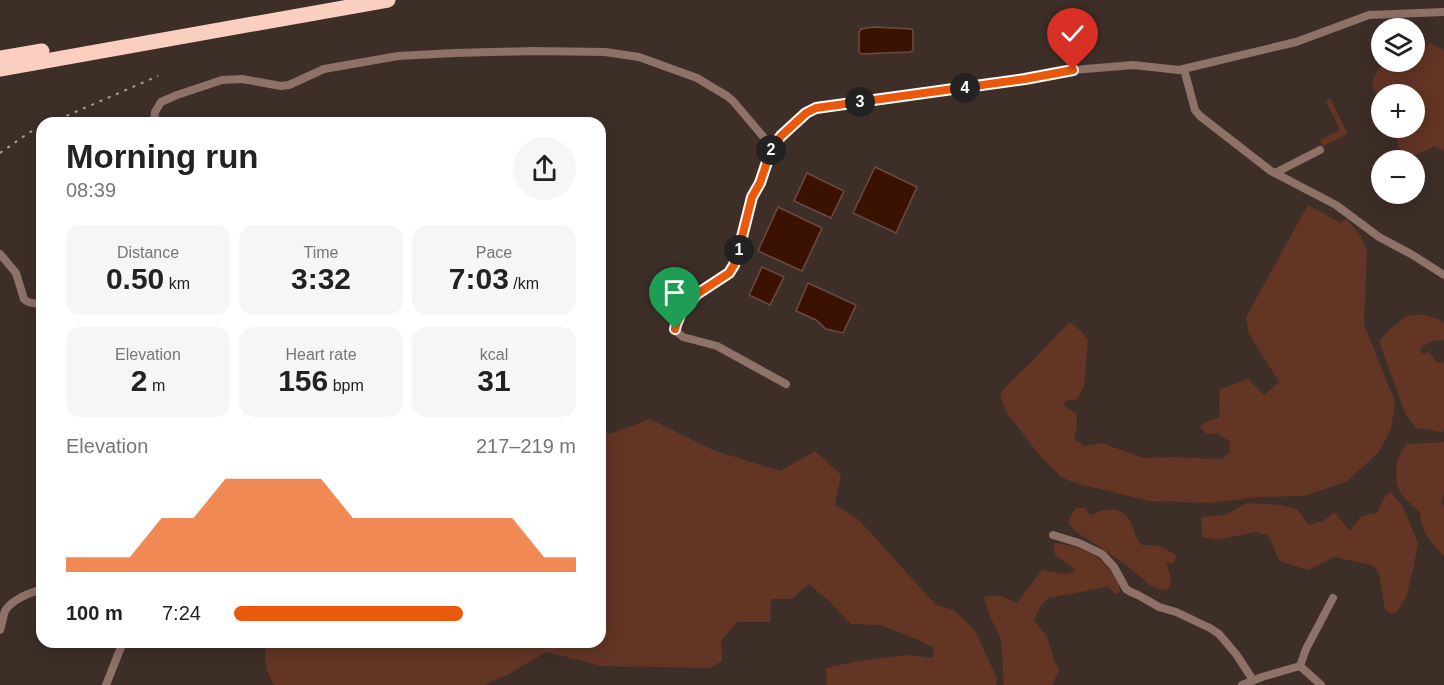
<!DOCTYPE html>
<html lang="en">
<head>
<meta charset="utf-8">
<style>
	:root { --surface:#fff; --page:#f6f6f6; --text:#222; --muted:#767676; --accent:#ea580c }
	body { margin:0; font-family:Helvetica,sans-serif; background:var(--page); color:var(--text); height:100vh; display:flex; flex-direction:column; font-size:22px; white-space:nowrap }
	* { box-sizing:border-box; margin:0 }
	p { font-size:20px; color:var(--muted) }
	.icon { flex:none; width:33px; height:33px; fill:none; stroke:currentColor; stroke-width:2; stroke-linecap:round; stroke-linejoin:round }
	.map { position:relative; flex:1; overflow:hidden }
	.drawer { position:absolute; left:36px; top:117px; width:570px; height:531px; display:flex; flex-direction:column; background:var(--surface); border-radius:18px; box-shadow:0 3px 15px #0003 }
	.drawer>* { flex:none }
	.tools { position:absolute; left:1371px; top:18px; display:grid; gap:12px }
	.tools a { display:grid; place-items:center; width:54px; height:54px; border-radius:50%; background:var(--surface); box-shadow:0 3px 15px #0003; font-size:30px }
	.pin { position:absolute; display:grid; place-items:center; width:51px; height:51px; color:#fff; margin:-62px -26px; border-radius:50% 50% 50% 0; rotate:-45deg; box-shadow:0 0 6px #0007 }
	.pin .icon { rotate:45deg }
	.km { position:absolute; width:30px; height:30px; margin:-15px; border-radius:50%; background:#222; color:#fff; font-size:16px; line-height:30px; text-align:center }
	.round { display:grid; place-items:center; flex:none; width:63px; height:63px; border-radius:32px; background:var(--page) }
	.headline { display:flex; align-items:center; justify-content:space-between; height:102px; padding:0 30px }
	h1 { font-size:33px; font-weight:700; line-height:45px }
	.stats { display:grid; grid-template-columns:repeat(3,1fr); gap:9px; height:102px; padding:6px 30px }
	.stats div { display:grid; align-content:center; border-radius:15px; background:var(--page); text-align:center }
	.stats b { font-size:30px; font-weight:700 }
	.stats small { font-size:16px; font-weight:400 }
	.stats p { font-size:16px }
	.chart { height:168px; padding:12px 30px }
	.chart p { display:flex; justify-content:space-between }
	.chart svg { width:100%; height:108px; margin-top:6px; fill:var(--accent); opacity:.7 }
	ul { padding:0 30px; list-style:none; font-size:20px }
	li { display:grid; grid-template-columns:96px 72px 1fr; align-items:center; height:45px }
	li i { height:15px; border-radius:8px; background:var(--accent) }
	.map>svg:first-child { display:block }
	.green { fill:#623525 }
	.water { fill:#3b1102; stroke:#6d4c41; stroke-width:1.5 }
	.lines { fill:none; stroke-linecap:round; stroke-linejoin:round }
	.street { stroke:#8e7167; stroke-width:8 }
	.highway { stroke:#fbcfc0; stroke-width:15 }
	.rail { stroke:#a99c97; stroke-width:2; stroke-dasharray:3 6; stroke-linecap:butt }
	.route-casing { stroke:#fff; stroke-width:12 }
	.route { stroke:#ea580c; stroke-width:8 }
</style>
</head>
<body>
<div class="map">
<svg width="1444" height="685" viewBox="0 0 1444 685">
	<rect width="100%" height="100%" fill="#3e2e28"/>
	<g class="green">
		<polygon points="1430,43 1443,50 1444,52 1444,151 1434,146 1419,154 1404,159 1392,128 1414,128 1414,94 1382,94 1381,106 1372,85 1376,72 1385,62 1414,62 1415,55"/>
		<polygon points="1330,98 1348,134 1323,146 1320,140 1340,130 1326,101"/>
		<path d="M 1308,205 L 1341,223 L 1346,218 L 1361,236 L 1367,251 L 1364,324 L 1395,402 L 1391,429 L 1379,452 L 1346,482 L 1304,496 L 1260,497 L 1208,503 L 1149,501 L 1075,483 L 1061,477 L 1041,457 L 1006,412 L 1000,394 C 1009,382 1019,374 1030,363 C 1043,350 1056,335 1070,322 L 1082,332 L 1088,340 L 1084,387 L 1077,399 L 1065,401 L 1064,406 L 1076,413 L 1077,428 L 1074,439 L 1084,446 L 1102,443 L 1143,458 L 1171,457 L 1221,459 L 1230,452 L 1230,442 L 1217,433 L 1207,434 L 1199,427 L 1210,420 L 1219,418 L 1220,389 L 1248,379 L 1264,395 L 1279,382 L 1249,334 L 1246,317 Z"/>
		<polygon points="1422,314 1438,319 1444,323 1444,340 1431,341 1420,349 1422,354 1429,352 1437,363 1444,362 1444,429 1441,432 1416,428 1406,415 1379,341 1390,329 1407,316"/>
		<path d="M 650,419 L 713,450 L 780,471 L 815,451 L 841,475 L 835,505 L 859,520 L 936,605 L 954,610 L 974,629 L 997,678 L 996,685 L 827,685 L 826,668 L 858,661 L 907,655 L 933,658 L 934,648 L 919,640 L 880,625 L 851,624 L 828,600 L 809,584 L 792,599 L 771,599 L 770,622 L 737,622 L 721,641 L 722,661 L 710,668 L 602,666 L 547,652 L 507,675 L 484,685 L 274,685 C 266,672 263,657 267,642 L 600,642 L 600,427 L 610,434 Z"/>
		<path d="M 1444,442 L 1444,493 L 1441,503 L 1444,507 L 1444,556 C 1431,542 1421,533 1420,512 C 1414,506 1407,502 1402,495 C 1392,481 1395,456 1407,444 Z"/>
		<polygon points="1391,492 1403,507 1418,543 1413,570 1406,597 1397,612 1391,614 1385,609 1379,573 1372,565 1334,557 1308,570 1279,561 1269,536 1256,532 1216,540 1202,537 1201,517 1225,515 1247,503 1281,505 1297,509 1309,525 1325,520 1334,512 1350,531 1361,516 1377,513 1384,498"/>
		<path d="M 1076,508 L 1085,508 L 1090,515 C 1103,509 1119,505 1129,519 C 1135,528 1134,538 1142,545 C 1158,545 1163,546 1176,556 L 1174,563 L 1166,563 L 1170,574 L 1171,585 L 1166,590 L 1160,590 L 1150,585 L 1125,564 L 1075,531 L 1069,524 L 1069,519 Z"/>
		<path d="M 1054,543 C 1078,545 1104,556 1116,578 C 1118,583 1120,586 1120,592 L 1116,594 L 1108,587 L 1048,598 L 1041,605 L 1034,620 L 1047,637 L 1055,662 L 1059,670 L 1052,685 L 1004,685 L 1003,675 L 1003,661 L 1000,636 L 991,619 L 984,597 L 1000,595 L 1017,603 L 1042,570 L 1067,574 L 1076,570 L 1055,555 Z"/>
	</g>
	<g class="water">
		<polygon points="874,27 912,29 913,32 913,50 910,52 861,54 859,52 859,32 861,29"/>
		<polygon points="875,167 917,187 896,233 853,213"/>
		<polygon points="807,173 844,191 831,218 794,201"/>
		<polygon points="778,207 822,228 802,271 758,251"/>
		<polygon points="762,267 784,277 770,305 749,295"/>
		<polygon points="808,283 856,305 843,333 826,329 816,320 796,311"/>
	</g>
	<g class="lines">
		<g class="street">
			<polyline points="1184,69 1195,110 1200,116 1271,171 1336,205 1379,237 1411,254 1444,275"/>
			<polyline points="154,123 155,112 161,102 177,95 222,80 242,79 281,86 289,85 324,69 398,56 455,53 533,51 605,52 639,57 697,78 727,96 733,101 772,147"/>
			<polyline points="1275,173 1320,150"/>
			<path d="M 0,254 L 16,273 L 24,299 C 29,304 35,304 42,303"/>
			<polyline points="786,384 717,346 683,337 678,333 675,329 676,325 681,313 697,294 729,273 734,265 739,249 752,197 760,183 772,147 781,136 806,113 816,108 1025,79 1073,70 1133,65 1179,70 1296,42 1369,15 1444,12"/>
			<polyline points="1053,535 1079,543 1102,554 1114,567 1126,589 1131,592 1138,595 1159,607 1176,612 1210,628 1219,634 1236,654 1253,680"/>
			<path d="M 0,630 C 2,624 3,617 5,611 C 12,599 30,593 42,589"/>
			<polyline points="1300,666 1306,649 1333,598"/>
			<polyline points="106,685 123,642"/>
			<polyline points="1242,685 1262,677 1300,666 1321,685"/>
		</g>
		<g class="highway">
			<polyline points="0,58 42,51"/>
			<polyline points="0,69 388,0"/>
		</g>
		<g class="rail">
			<polyline points="50,123 158,76"/>
			<polyline points="0,153 30,132 42,127"/>
		</g>
	</g>
	<g class="lines">
		<defs>
			<polyline id="route" points="675,329 676,325 681,313 697,294 729,273 734,265 739,249 752,197 760,183 772,147 781,136 806,113 816,108 1025,79 1073,70"/>
		</defs>
		<use href="#route" class="route-casing"/>
		<use href="#route" class="route"/>
	</g>
</svg>
<div class="tools">
<a><svg class="icon" aria-label="layers" viewBox="0 0 24 24"><path d="M12 4l9 5-9 5-9-5zM3 14l9 5 9-5"/></svg></a>
<a>+</a>
<a>−</a>
</div>
<div class="pin" style="left:675px;top:329px;background:#1e9e55"><svg class="icon" aria-label="arrive" viewBox="0 0 24 24"><path d="M6 21V4h12l-3 4 3 4H6"/></svg></div>
<div class="pin" style="left:1073px;top:70px;background:#d93025"><svg class="icon" aria-label="check" viewBox="0 0 24 24"><path d="M5 12l5 5 9-10"/></svg></div>
<b class="km" style="left:739px;top:250px">1</b>
<b class="km" style="left:771px;top:150px">2</b>
<b class="km" style="left:860px;top:102px">3</b>
<b class="km" style="left:965px;top:88px">4</b>
<section class="drawer">
<div class="headline"><div><h1>Morning run</h1><p>08:39</p></div><a class="round"><svg class="icon" aria-label="share" viewBox="0 0 24 24"><path d="M12 15V3M7 8l5-5 5 5M5 13v7h14v-7"/></svg></a></div>
<div class="stats">
<div><p>Distance</p><b>0.50<small> km</small></b></div>
<div><p>Time</p><b>3:32</b></div>
<div><p>Pace</p><b>7:03<small> /km</small></b></div>
</div>
<div class="stats">
<div><p>Elevation</p><b>2<small> m</small></b></div>
<div><p>Heart rate</p><b>156<small> bpm</small></b></div>
<div><p>kcal</p><b>31</b></div>
</div>
<div class="chart"><p><span>Elevation</span>217–219 m</p>
<svg viewBox="0 0 160 44" preserveAspectRatio="none"><path d="M0 44V38L10 38L20 38L30 22L40 22L50 6L60 6L70 6L80 6L90 22L100 22L110 22L120 22L130 22L140 22L150 38L160 38V44z"/></svg>
</div>
<ul>
<li><b>100 m</b>7:24<i style="width:67%"></i></li>
</ul>
</section>
</div>
</body>
</html>
